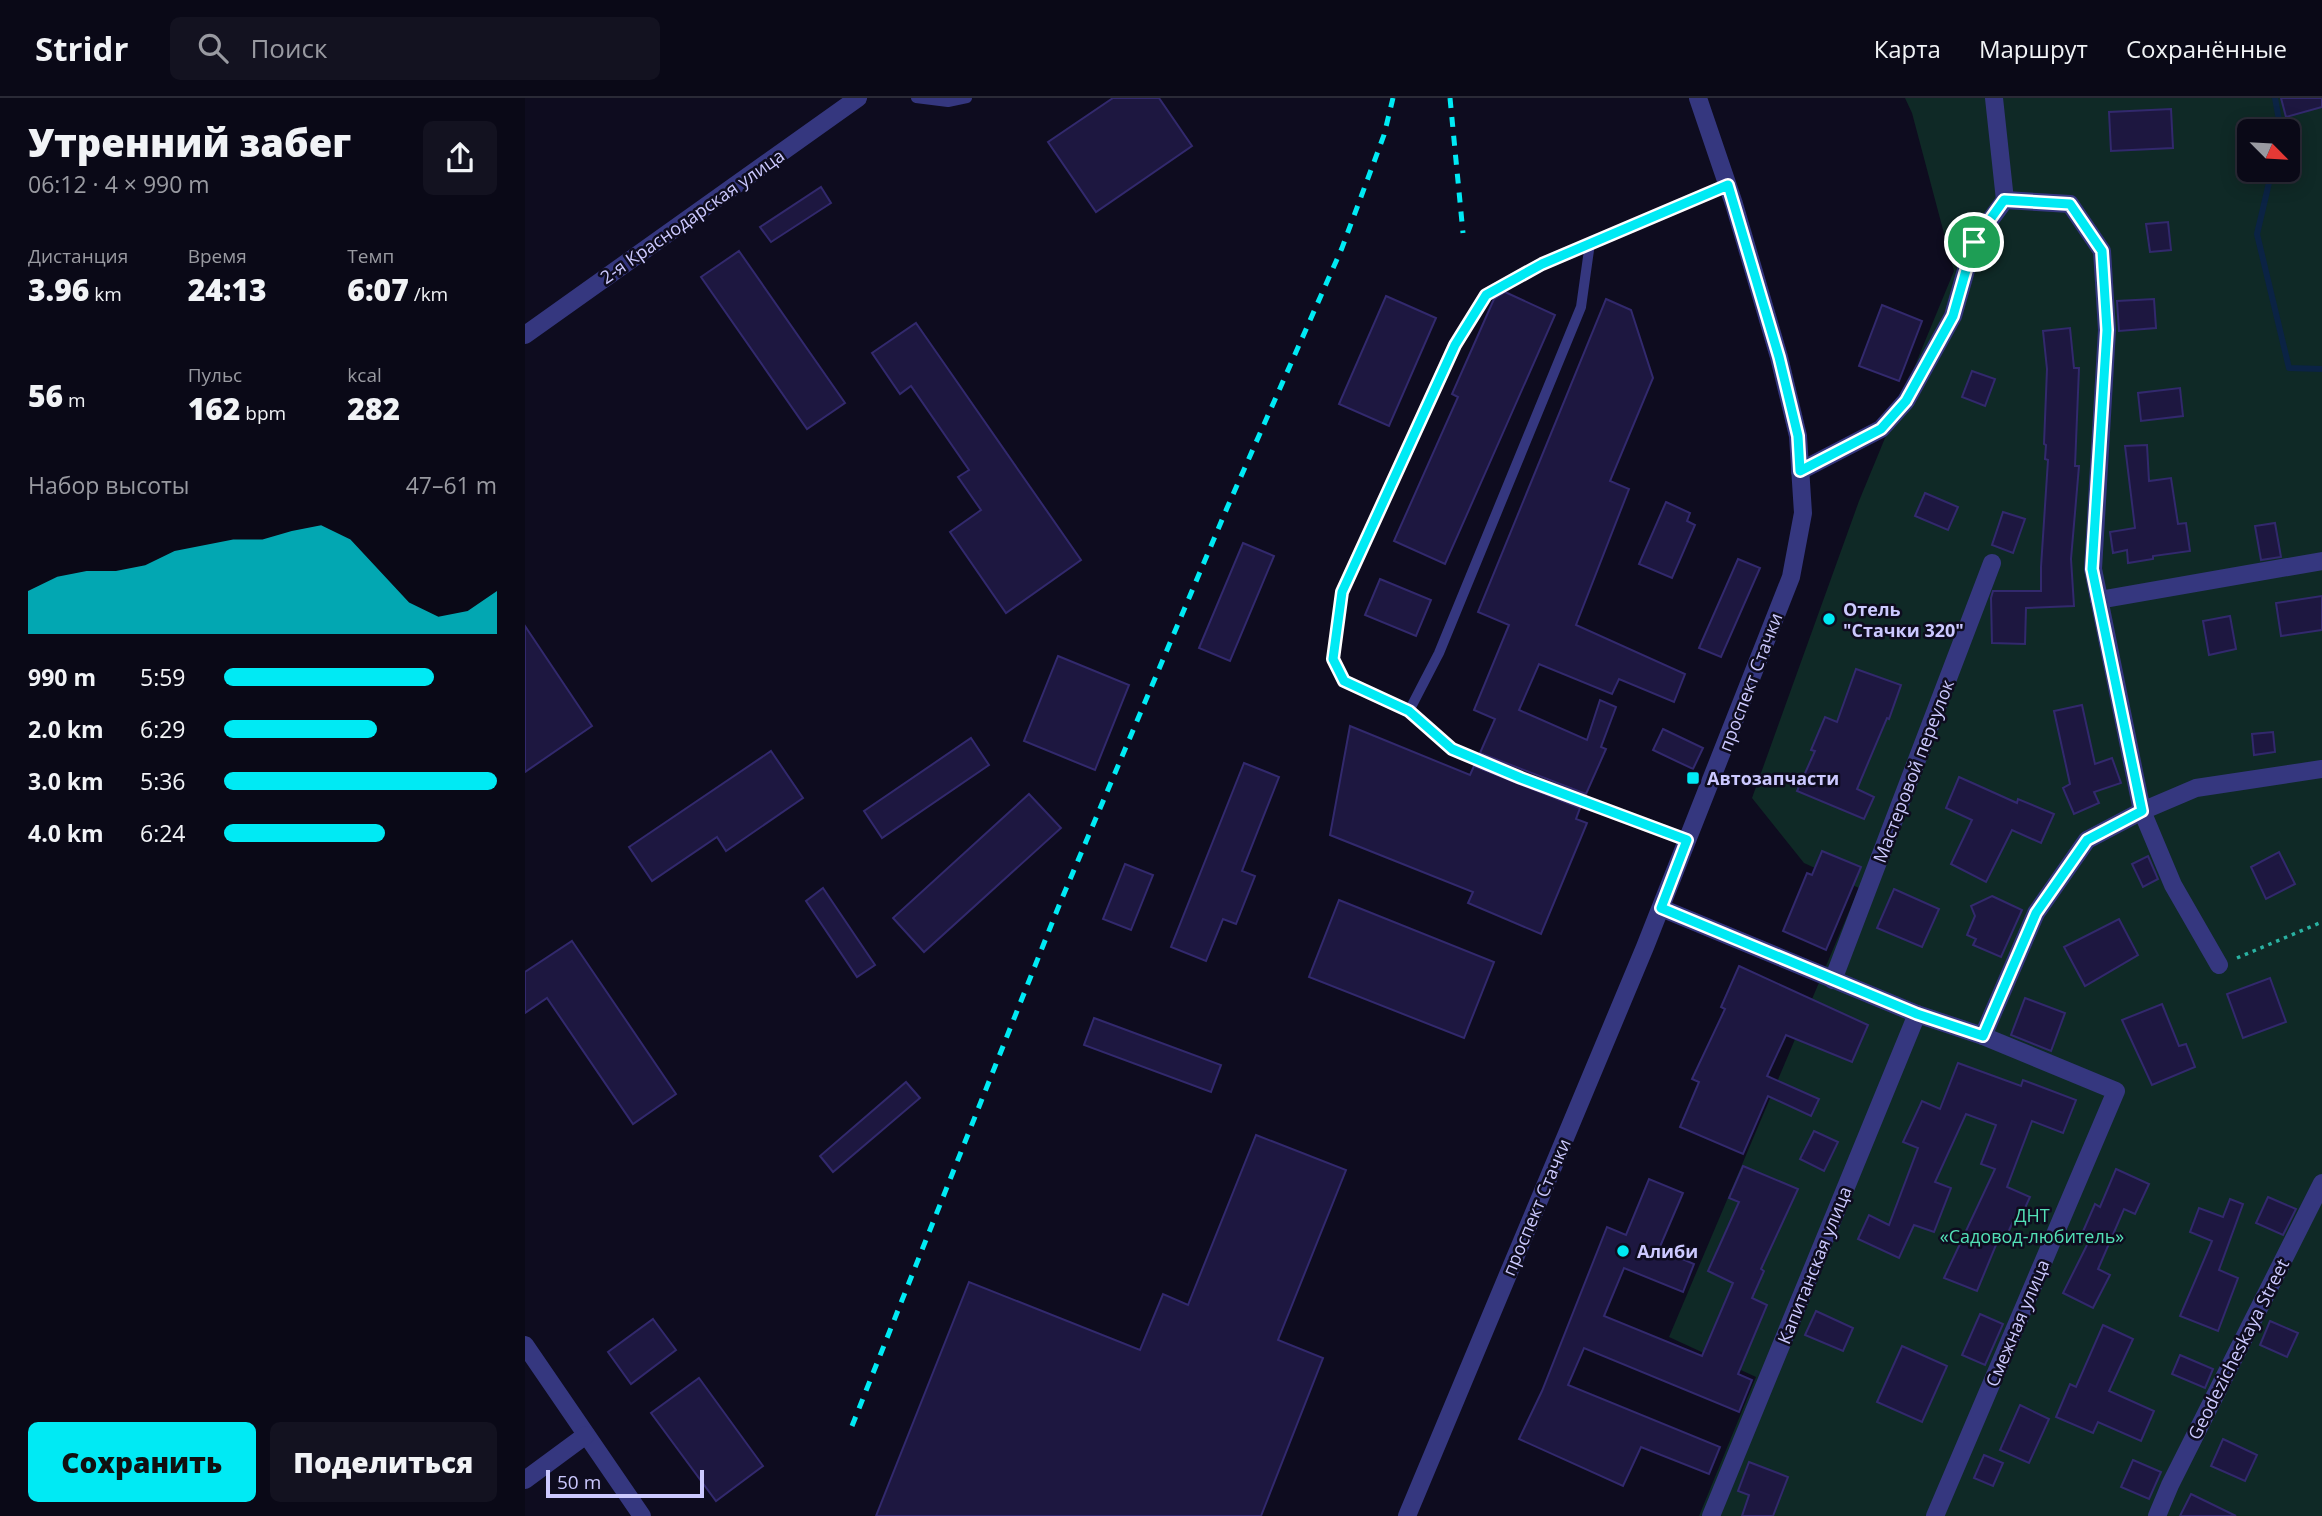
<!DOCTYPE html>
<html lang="ru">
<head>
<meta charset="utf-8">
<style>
	:root { --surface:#0a0917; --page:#131220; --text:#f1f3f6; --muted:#999aa1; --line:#2a2a36; --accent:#00eaf4 }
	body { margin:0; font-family:"Open Sans",sans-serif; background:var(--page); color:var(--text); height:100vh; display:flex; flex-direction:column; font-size:26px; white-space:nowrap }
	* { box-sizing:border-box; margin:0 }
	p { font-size:23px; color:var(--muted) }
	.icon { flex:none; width:38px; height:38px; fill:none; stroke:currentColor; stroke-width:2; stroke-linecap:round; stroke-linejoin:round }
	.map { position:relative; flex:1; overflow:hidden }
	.sheet { display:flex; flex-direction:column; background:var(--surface); width:525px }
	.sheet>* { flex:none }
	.needle { width:46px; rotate:114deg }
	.controls { position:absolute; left:1712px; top:21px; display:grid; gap:14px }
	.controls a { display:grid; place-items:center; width:63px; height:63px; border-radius:10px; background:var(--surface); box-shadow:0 4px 18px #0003,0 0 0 2px var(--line); font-size:35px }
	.scale { position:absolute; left:21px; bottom:18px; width:158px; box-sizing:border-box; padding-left:7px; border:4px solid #ccc9ff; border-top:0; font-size:19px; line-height:24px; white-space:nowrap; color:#ccc9ff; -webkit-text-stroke:5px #0e0c1f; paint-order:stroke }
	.pin { position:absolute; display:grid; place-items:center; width:60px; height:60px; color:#fff; margin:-30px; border:4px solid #fff; border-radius:50%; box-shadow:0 2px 7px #0007 }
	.round { display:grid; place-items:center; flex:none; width:74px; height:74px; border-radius:10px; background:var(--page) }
	.overview { display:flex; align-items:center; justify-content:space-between; height:119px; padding:0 28px }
	h1 { font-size:38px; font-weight:800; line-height:52px }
	.figures { display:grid; grid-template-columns:repeat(3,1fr); gap:10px; height:119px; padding:7px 28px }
	.figures div { display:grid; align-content:center }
	.figures b { font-size:30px; font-weight:800 }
	.figures small { font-size:19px; font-weight:400 }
	.figures p { font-size:19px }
	.chart { height:196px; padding:14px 28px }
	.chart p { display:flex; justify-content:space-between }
	.chart svg { width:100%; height:126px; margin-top:7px; fill:var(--accent); opacity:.7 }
	.action { display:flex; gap:14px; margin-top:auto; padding:14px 28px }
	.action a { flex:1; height:80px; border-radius:10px; background:var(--accent); color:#111; font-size:28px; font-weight:800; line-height:80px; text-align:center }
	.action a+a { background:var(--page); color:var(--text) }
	ul { padding:0 28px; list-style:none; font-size:23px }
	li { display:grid; grid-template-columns:112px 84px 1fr; align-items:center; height:52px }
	li i { height:18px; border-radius:9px; background:var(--accent) }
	header { display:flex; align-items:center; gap:42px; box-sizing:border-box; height:98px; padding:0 35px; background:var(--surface); border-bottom:2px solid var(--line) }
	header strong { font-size:33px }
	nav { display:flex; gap:38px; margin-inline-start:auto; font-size:24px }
	.search { width:490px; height:63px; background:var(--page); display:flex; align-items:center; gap:18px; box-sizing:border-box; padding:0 24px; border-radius:10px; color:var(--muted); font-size:26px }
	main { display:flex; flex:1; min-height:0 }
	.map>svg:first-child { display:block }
	.green { fill:#0f2926; fill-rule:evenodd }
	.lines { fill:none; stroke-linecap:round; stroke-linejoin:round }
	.stream { stroke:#0b2344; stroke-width:6 }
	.building { fill:#1d1740; stroke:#32296d; stroke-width:2 }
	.path { stroke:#2ab2a2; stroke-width:3.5; stroke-dasharray:3.5 5; stroke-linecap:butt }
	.service { stroke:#35377f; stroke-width:10 }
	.minor { stroke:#35377f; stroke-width:18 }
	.tertiary { stroke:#35377f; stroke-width:18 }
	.rail { stroke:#00eaf4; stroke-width:5; stroke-dasharray:10 9; stroke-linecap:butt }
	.route-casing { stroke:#fff; stroke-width:14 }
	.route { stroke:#00eaf4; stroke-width:9 }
	.poi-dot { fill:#00eaf4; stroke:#0e0c1f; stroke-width:2.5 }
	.labels { text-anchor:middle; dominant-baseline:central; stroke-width:5; stroke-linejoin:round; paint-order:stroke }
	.street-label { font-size:18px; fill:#ccc9ff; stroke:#0e0c1f }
	.poi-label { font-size:18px; font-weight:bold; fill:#ccc9ff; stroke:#0e0c1f; text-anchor:start }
	.park-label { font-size:18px; fill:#53e1b6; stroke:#0e0c1f }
</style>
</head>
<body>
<header>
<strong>Stridr</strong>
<div class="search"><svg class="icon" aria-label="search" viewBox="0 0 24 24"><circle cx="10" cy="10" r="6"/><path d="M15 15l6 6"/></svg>Поиск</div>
<nav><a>Карта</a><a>Маршрут</a><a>Сохранённые</a></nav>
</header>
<main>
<section class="sheet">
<div class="overview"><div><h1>Утренний забег</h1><p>06:12 · 4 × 990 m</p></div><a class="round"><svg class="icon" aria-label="share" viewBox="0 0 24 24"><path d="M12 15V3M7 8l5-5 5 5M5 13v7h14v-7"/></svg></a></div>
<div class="figures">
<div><p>Дистанция</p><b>3.96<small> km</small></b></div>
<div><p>Время</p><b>24:13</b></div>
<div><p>Темп</p><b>6:07<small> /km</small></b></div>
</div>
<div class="figures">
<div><b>56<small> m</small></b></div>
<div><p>Пульс</p><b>162<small> bpm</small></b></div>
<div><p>kcal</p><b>282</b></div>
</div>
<div class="chart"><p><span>Набор высоты</span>47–61 m</p>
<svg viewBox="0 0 160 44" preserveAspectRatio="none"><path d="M0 44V29L10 24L20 22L30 22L40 20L50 15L60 13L70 11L80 11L90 8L100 6L110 11L120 22L130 33L140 38L150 36L160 29V44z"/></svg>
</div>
<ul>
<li><b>990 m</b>5:59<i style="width:77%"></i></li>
<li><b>2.0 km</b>6:29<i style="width:56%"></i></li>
<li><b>3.0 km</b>5:36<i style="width:100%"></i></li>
<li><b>4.0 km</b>6:24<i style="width:59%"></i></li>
</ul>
<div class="action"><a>Сохранить</a><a>Поделиться</a></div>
</section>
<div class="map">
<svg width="1797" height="1418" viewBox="0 0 1797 1418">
	<rect width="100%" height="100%" fill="#0e0c1f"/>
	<path class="green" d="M 1380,0 L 1797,0 L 1797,1418 L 1174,1418 L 1231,1279 L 1144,1239 L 1334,790 L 1279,765 L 1227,700 L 1334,403 L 1429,173 L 1387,15 ZM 1724,33 L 1762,33 L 1762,72 L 1724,72 Z"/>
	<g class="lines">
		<g class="stream">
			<polyline points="1750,0 1756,33"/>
			<polyline points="1747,72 1732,136 1764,270 1797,271"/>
		</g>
	</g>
	<g class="building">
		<polygon points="588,0 634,0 667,48 571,114 523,44"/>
		<polygon points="1756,0 1797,0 1797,9 1761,19"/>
		<polygon points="1646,11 1648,50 1586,53 1584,14"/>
		<polygon points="296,89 306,105 246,144 235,129"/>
		<polygon points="1643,124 1646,152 1625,154 1621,126"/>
		<polygon points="214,153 320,305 282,331 176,179"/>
		<polygon points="980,194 1030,217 920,466 869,443 933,299 927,296 969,201"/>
		<polygon points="861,198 911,220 864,328 814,306"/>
		<polygon points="1081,201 1106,212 1128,280 1085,383 1104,391 1051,527 1160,576 1149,604 1094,581 1087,596 1014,566 994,612 1062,642 1075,602 1091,609 1076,649 1081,651 1061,696 955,655 970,621 949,612 984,527 953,514"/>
		<polygon points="1629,201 1631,230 1594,233 1592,203"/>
		<polygon points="1357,207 1397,223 1374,283 1334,268"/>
		<polygon points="391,225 556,462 481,515 425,434 456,412 433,379 444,372 386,288 375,296 347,255"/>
		<polygon points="1545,230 1549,270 1554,270 1550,368 1554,368 1546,461 1549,508 1501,510 1500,546 1467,545 1466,500 1468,493 1516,493 1516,469 1523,362 1520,361 1521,347 1519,346 1522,271 1518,233"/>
		<polygon points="1447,273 1470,281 1460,308 1437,299"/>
		<polygon points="1655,290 1658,318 1616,323 1613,295"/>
		<polygon points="1622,347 1624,383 1646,380 1653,426 1661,425 1665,453 1628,458 1628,461 1603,465 1602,452 1588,455 1585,434 1610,430 1600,348"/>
		<polygon points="1400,395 1433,409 1423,432 1390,418"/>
		<polygon points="1141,404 1165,415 1162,423 1170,427 1147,480 1114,466"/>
		<polygon points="1478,414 1500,421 1488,455 1467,447"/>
		<polygon points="1750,425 1756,459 1736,462 1730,428"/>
		<polygon points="718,445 749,458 705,563 674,550"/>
		<polygon points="1213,461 1235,470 1196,559 1174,550"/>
		<polygon points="855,481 906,502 891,538 840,517"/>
		<polygon points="1797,498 1797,532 1756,538 1751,505"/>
		<polygon points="1705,518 1711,551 1684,557 1678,523"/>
		<polygon points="0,528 67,628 0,674"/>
		<polygon points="533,558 604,587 570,672 499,643"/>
		<polygon points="1331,571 1376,587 1364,621 1362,620 1332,691 1349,699 1339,721 1272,693 1290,653 1286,652 1300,619 1312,624"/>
		<polygon points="1557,607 1570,666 1587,660 1596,685 1569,694 1574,705 1549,716 1538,690 1545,686 1529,613"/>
		<polygon points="825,628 945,677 949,668 1055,710 1051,721 1062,725 1016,836 943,805 948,794 805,737"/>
		<polygon points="1138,631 1178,650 1168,671 1128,652"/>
		<polygon points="1748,634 1750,654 1729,657 1727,636"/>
		<polygon points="446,640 464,667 357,740 339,713"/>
		<polygon points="246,653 278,700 201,753 192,739 127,783 104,749"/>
		<polygon points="719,665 754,679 717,773 730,778 711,826 698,821 681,863 646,849"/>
		<polygon points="1434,679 1492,705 1493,701 1529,716 1516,745 1487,732 1461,784 1426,766 1447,722 1421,710"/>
		<polygon points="504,696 536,730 399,854 368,820"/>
		<polygon points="1297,753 1336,769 1301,852 1258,833 1282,775 1287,777"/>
		<polygon points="1754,754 1770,786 1741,801 1726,769"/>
		<polygon points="1623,758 1633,781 1618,789 1607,766"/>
		<polygon points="600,766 628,777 606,832 578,821"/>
		<polygon points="298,790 350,867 332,879 281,803"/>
		<polygon points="1369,791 1414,811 1397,849 1352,830"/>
		<polygon points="1467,798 1497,812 1476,859 1448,847 1451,841 1442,837 1450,818 1446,808"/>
		<polygon points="814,802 969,864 939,940 784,879"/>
		<polygon points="1594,821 1613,857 1560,888 1539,849"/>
		<polygon points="47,843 151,996 108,1026 22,900 0,915 0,874"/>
		<polygon points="1214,868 1343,927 1327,964 1261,937 1242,978 1294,1001 1286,1018 1243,998 1218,1056 1155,1029 1174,984 1167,981 1200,911 1196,909"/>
		<polygon points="1745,880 1761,924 1718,940 1702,896"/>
		<polygon points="1500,900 1540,915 1526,953 1486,937"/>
		<polygon points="1637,906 1654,948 1661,946 1670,969 1627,987 1597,922"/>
		<polygon points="569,920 696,967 686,994 559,947"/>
		<polygon points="1433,965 1496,988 1498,982 1551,1002 1538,1035 1507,1023 1482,1089 1505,1099 1494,1123 1489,1121 1479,1144 1473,1142 1452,1193 1419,1180 1470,1071 1456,1066 1471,1027 1441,1016 1410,1084 1426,1090 1409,1134 1389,1127 1374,1160 1333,1141 1344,1117 1364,1127 1393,1050 1378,1044 1397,1003 1415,1011"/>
		<polygon points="381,984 395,1000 308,1074 295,1058"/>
		<polygon points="1289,1033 1313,1044 1299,1073 1275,1061"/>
		<polygon points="731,1037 821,1072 753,1242 798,1260 736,1418 351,1418 444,1184 615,1252 638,1196 663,1207"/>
		<polygon points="1218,1068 1273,1091 1236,1171 1239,1173 1227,1200 1242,1207 1213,1276 1227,1282 1214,1314 1059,1250 1043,1287 1195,1349 1184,1376 1116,1349 1098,1388 994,1341 1017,1293 1082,1129 1101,1137 1124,1081 1158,1095 1134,1151 1169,1166 1158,1194 1099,1170 1079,1218 1177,1258 1208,1185 1183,1173 1214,1104 1204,1100"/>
		<polygon points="1591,1071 1624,1086 1610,1116 1599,1111 1573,1171 1585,1177 1568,1210 1538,1195 1565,1141 1556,1138 1570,1106 1575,1109"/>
		<polygon points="1743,1099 1771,1111 1758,1137 1731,1125"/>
		<polygon points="1705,1101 1718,1106 1694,1172 1713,1180 1693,1233 1655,1218 1687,1143 1665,1134 1674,1110 1698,1119"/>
		<polygon points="1291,1213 1328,1230 1318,1253 1280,1237"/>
		<polygon points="1455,1216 1478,1226 1460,1267 1437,1257"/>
		<polygon points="128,1221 151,1252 106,1286 83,1254"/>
		<polygon points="1745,1223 1773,1235 1762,1259 1735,1247"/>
		<polygon points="1578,1227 1608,1241 1584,1293 1629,1313 1616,1343 1573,1324 1568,1335 1531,1319 1545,1286 1551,1289"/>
		<polygon points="1377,1248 1422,1268 1397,1324 1352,1304"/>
		<polygon points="1655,1257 1688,1271 1680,1290 1647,1276"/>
		<polygon points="174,1280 238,1368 191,1403 126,1315"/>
		<polygon points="1495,1307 1524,1321 1504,1365 1475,1352"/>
		<polygon points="1698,1341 1732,1357 1720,1383 1686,1368"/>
		<polygon points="1459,1357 1478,1365 1468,1388 1449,1380"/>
		<polygon points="1608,1362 1636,1374 1624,1401 1596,1389"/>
		<polygon points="1224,1364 1263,1379 1248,1418 1217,1418 1224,1397 1213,1393"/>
		<polygon points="1666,1396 1711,1418 1655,1418"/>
	</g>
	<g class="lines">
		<polyline class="path" points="1712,860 1797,824"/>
		<g class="service">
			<polyline points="391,0 423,4 442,0"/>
			<polyline points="884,613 914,555 1056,209 1065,145"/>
			<polyline points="1162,742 996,680 927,651 884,613 819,583 809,561 817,494 930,247 961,197 1017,165 1203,87"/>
		</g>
		<g class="minor">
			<polyline points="1469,0 1480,102"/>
			<polyline points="1480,102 1545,106 1577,153 1582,232 1568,471 1617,713 1648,787 1694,867"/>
			<polyline points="0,237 333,0"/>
			<polyline points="1275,373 1356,331 1381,303 1428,218 1449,144 1480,102"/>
			<polyline points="1574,502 1797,463"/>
			<polyline points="1136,810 1392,916 1458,938 1591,993 1410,1418"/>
			<polyline points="1308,882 1467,465"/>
			<polyline points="1458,938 1511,815 1562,742 1617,713 1671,690 1797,671"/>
			<polyline points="0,1247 117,1418"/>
			<polyline points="0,1382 61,1337"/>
			<polyline points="1186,1418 1392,916"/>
			<polyline points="1632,1418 1645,1387 1797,1085"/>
		</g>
		<polyline class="tertiary" points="882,1418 1120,849 1266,479 1278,415 1273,338 1254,259 1209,106 1173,0"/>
		<g class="rail">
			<polyline points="925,0 938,135"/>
			<polyline points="327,1328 535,805 702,410 817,150 859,37 868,0"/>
		</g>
	</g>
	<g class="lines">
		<defs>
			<polygon id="route" points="1203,87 1254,259 1273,338 1275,373 1356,331 1381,303 1428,218 1449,144 1479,102 1545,106 1577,153 1582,232 1567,471 1617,713 1562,742 1511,815 1458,938 1392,916 1136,810 1162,742 996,680 927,651 884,613 819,583 808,561 817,494 930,247 961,197 1017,166"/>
		</defs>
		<use href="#route" class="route-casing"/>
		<use href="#route" class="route"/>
	</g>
	<g class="poi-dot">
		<circle cx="1304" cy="521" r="7"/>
		<rect x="1161" y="673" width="14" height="14" rx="3.5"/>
		<circle cx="1098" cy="1153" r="7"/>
	</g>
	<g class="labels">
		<g class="street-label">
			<text transform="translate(167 118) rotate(-35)">2-я Краснодарская улица</text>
			<text transform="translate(1225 584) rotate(-69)">проспект Стачки</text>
			<text transform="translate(1388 673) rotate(-69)">Мастеровой переулок</text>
			<text transform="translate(1011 1109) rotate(-67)">проспект Стачки</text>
			<text transform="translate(1289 1167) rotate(-68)">Капитанская улица</text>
			<text transform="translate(1492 1225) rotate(-67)">Смежная улица</text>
			<text transform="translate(1713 1251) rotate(-63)">Geodezicheskaya Street</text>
		</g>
		<g class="poi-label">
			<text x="1318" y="511">Отель<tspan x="1318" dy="21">"Стачки 320"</tspan></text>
			<text x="1182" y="680">Автозапчасти</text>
			<text x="1112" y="1153">Алиби</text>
		</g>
		<g class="park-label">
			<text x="1507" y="1117">ДНТ<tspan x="1507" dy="21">«Садовод-любитель»</tspan></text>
		</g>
	</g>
</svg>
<div class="controls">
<a><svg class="needle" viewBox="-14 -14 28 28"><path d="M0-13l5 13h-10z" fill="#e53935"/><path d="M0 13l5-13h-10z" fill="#999aa1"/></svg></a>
</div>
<div class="scale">50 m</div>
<div class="pin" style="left:1449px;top:144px;background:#1e9e55"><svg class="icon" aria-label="arrive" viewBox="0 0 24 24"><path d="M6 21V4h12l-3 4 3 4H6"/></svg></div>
</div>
</main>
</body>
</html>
